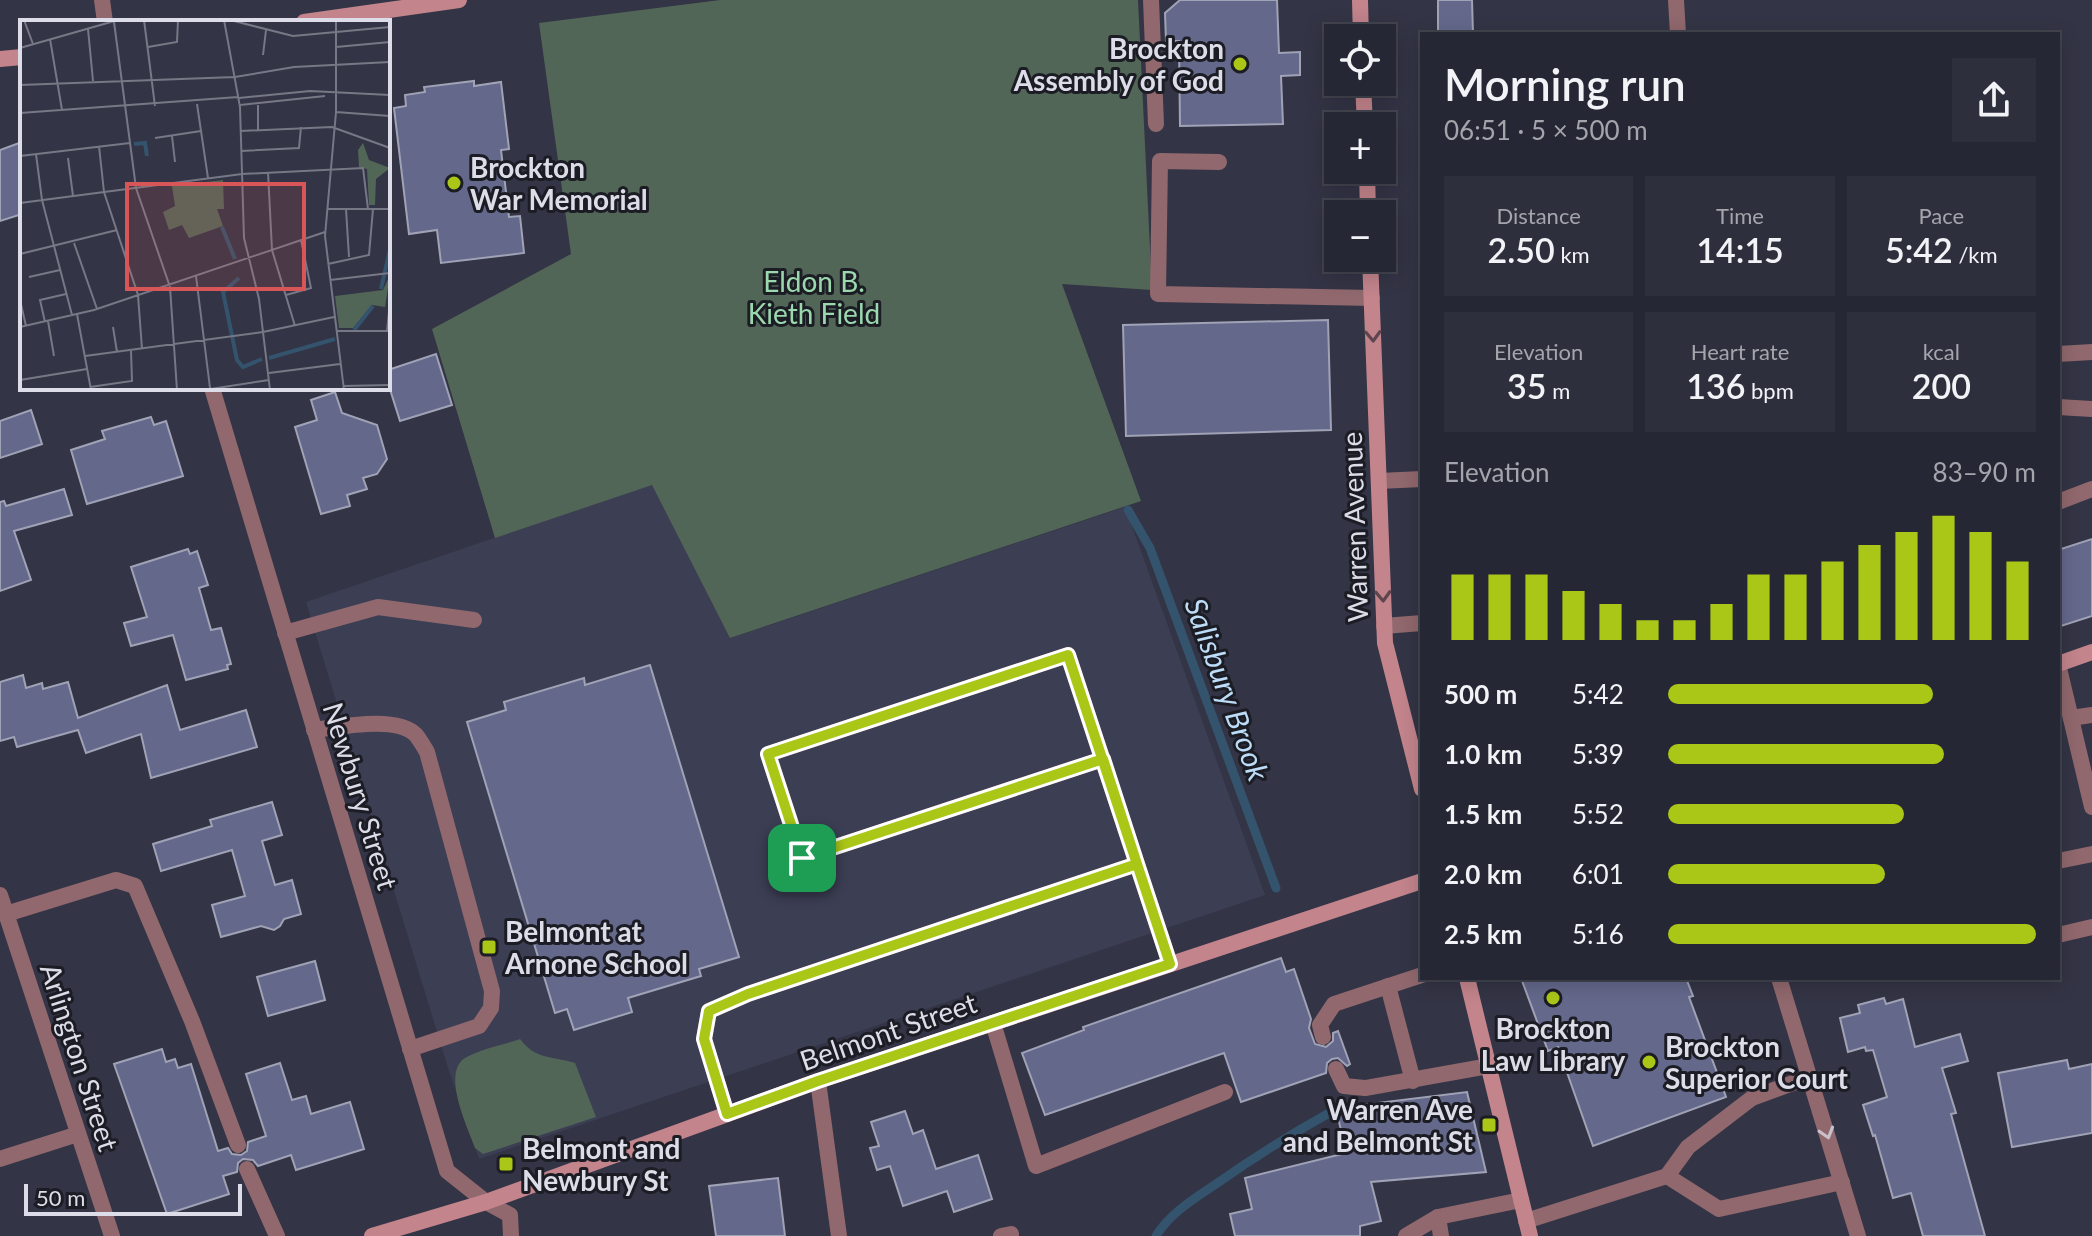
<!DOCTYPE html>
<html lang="en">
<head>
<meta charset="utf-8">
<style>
	:root { --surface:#262734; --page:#2e2f3c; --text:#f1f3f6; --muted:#a4a5ac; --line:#42444f; --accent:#aac718 }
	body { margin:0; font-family:Lato,sans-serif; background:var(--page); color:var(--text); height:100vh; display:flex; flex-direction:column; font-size:30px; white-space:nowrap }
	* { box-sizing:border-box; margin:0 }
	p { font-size:26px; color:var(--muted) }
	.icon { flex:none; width:44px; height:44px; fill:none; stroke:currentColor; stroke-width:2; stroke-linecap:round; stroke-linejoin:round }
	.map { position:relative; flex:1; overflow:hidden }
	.sheet { position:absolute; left:1420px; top:32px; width:640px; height:948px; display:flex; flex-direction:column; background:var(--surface); border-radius:0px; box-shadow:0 4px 20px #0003,0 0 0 2px var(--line) }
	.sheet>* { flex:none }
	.buttons { position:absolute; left:1324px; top:24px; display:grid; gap:16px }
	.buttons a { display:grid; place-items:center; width:72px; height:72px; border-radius:0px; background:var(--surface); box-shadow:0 4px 20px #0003,0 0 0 2px var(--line); font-size:40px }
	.scale { position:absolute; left:24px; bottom:20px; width:218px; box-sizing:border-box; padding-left:8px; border:4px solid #dcdde8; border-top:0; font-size:22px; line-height:28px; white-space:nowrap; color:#dcdde8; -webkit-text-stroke:6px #1c1d24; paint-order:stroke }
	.pin { position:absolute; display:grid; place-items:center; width:68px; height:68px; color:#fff; margin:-34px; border-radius:16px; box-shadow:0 4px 12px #0006 }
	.round { display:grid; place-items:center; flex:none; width:84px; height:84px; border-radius:0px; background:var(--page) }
	.head { display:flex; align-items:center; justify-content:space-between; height:136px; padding:0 24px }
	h1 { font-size:44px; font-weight:600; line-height:60px }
	.figures { display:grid; grid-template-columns:repeat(3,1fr); gap:12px; height:136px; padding:8px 24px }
	.figures div { display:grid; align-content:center; border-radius:0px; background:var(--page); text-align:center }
	.figures b { font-size:34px; font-weight:600 }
	.figures small { font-size:22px; font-weight:400 }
	.figures p { font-size:22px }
	.chart { height:224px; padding:16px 24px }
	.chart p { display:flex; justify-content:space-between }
	.chart svg { width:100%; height:144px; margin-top:8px; stroke:var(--accent); stroke-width:6 }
	ul { padding:0 24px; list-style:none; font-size:26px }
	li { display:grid; grid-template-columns:128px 96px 1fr; align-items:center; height:60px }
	li i { height:20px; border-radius:10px; background:var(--accent) }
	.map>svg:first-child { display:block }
	.built { fill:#3c3e54 }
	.green { fill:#526658 }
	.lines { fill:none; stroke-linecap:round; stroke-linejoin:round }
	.stream { stroke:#34536c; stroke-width:9 }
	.building { fill:#64688b; stroke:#a0a2b6; stroke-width:2 }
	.lane { stroke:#90686d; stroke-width:16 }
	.street { stroke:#90686d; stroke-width:16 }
	.secondary { stroke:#c3848c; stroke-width:16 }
	.oneway { stroke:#5f464e }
	.oneway2 { stroke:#c9c0c9 }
	.route-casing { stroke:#fff; stroke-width:16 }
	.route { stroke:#aac718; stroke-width:10 }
	.poi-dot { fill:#aac718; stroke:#1c1d24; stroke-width:3 }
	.labels { text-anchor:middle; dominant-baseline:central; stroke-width:6; stroke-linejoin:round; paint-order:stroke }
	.poi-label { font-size:28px; font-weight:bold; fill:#dcdde8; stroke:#1c1d24; text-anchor:start }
	.park-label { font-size:28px; fill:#9bd8ae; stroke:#1c1d24 }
	.street-label { font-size:28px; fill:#dcdde8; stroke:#1c1d24 }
	.water-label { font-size:30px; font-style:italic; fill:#bddcf8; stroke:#1c1d24 }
	.inset-river { fill:none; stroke:#34536c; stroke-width:4 }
	.inset-road { fill:none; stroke:#777886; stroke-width:2 }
	.view { fill:#d85558; fill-opacity:0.15; stroke:#d85558; stroke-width:4 }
	.inset-edge { fill:none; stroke:#dcdde8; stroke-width:4 }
</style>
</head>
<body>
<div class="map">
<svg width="2092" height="1236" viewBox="0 0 2092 1236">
	<rect width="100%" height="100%" fill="#333445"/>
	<polygon class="built" points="652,484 731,638 1125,507 1265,895 479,1159 448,1068 306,602"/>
	<g class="green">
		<polygon points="720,0 1138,0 1152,290 1062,284 1141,501 730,638 652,485 495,538 432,329 571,254 539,23"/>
		<path d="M 520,1039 C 536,1060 552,1056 575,1063 L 596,1117 L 483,1154 L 475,1148 C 468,1128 441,1073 465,1058 C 480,1049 503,1045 520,1039 Z"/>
	</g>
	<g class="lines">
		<g class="stream">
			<polyline points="1128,510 1150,548 1276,888"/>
			<path d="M 1156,1236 C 1169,1214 1195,1198 1216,1184 C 1253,1158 1291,1134 1331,1112"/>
		</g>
	</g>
	<g class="building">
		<polygon points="1180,0 1277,0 1279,53 1300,52 1300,75 1281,76 1283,124 1180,126 1179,41 1166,41 1165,13"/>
		<polygon points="1438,0 1472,0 1473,34 1438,34"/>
		<polygon points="474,81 474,86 501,82 509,149 501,150 509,217 520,216 524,253 441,263 437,230 409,234 394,108 406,106 405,95 425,92 424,87"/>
		<polygon points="22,142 22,214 0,221 0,150"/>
		<polygon points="1328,320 1331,430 1126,436 1123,325"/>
		<polygon points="436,354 452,405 400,421 388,383 388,370"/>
		<polygon points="335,392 342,413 377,425 387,459 377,474 363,478 367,489 347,495 350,506 321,514 295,427 317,420 311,400"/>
		<polygon points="31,410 42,444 0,458 0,421"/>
		<polygon points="151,417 154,425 166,421 183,476 87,504 71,450 105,439 102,431"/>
		<polygon points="64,489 72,515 14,531 31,580 0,591 0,502 4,501 6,506"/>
		<polygon points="2092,539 2092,616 2058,627 2058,550"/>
		<polygon points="188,549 190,554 197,551 208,585 199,588 211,630 221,628 231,664 227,665 228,669 186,680 173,635 131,646 124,623 147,617 131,567"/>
		<polygon points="650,665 739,957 699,969 701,976 628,998 632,1012 574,1030 567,1009 555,1013 467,722 506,710 504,702 584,678 585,685"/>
		<polygon points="23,675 26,688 42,683 43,689 68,682 78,718 167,685 180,730 246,710 257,747 151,778 141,734 86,753 78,730 17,747 14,737 0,741 0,682"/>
		<polygon points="272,802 282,835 262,841 275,885 292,880 301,914 284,919 280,926 274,930 261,926 221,937 212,905 245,896 232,850 161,871 153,844 212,826 210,820"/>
		<polygon points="1281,958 1286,972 1294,969 1311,1019 1309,1028 1315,1044 1326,1047 1333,1041 1333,1033 1338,1031 1350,1064 1347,1066 1338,1058 1332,1059 1327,1063 1326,1073 1241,1102 1224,1053 1045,1115 1022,1053 1084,1030 1083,1027"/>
		<polygon points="315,961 325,1000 268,1016 257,977"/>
		<polygon points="1521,978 1686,978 1693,996 1689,997 1726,1097 1593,1146 1558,1047 1548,1051"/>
		<polygon points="1884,998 1886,1004 1903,999 1915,1047 1960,1034 1968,1061 1942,1068 1956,1113 1951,1114 1985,1236 1923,1236 1911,1193 1893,1198 1875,1135 1873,1136 1863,1105 1887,1097 1873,1050 1866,1051 1865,1047 1848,1052 1840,1018 1860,1013 1858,1005"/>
		<polygon points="162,1049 166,1062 175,1059 178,1068 191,1064 218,1151 228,1148 232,1154 241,1155 247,1151 248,1142 266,1136 246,1074 280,1063 292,1100 306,1096 311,1114 350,1102 364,1149 296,1170 291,1155 258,1166 253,1160 243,1159 238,1163 237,1172 223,1176 229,1194 167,1214 114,1064"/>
		<polygon points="2067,1060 2069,1069 2092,1064 2092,1133 2012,1147 1998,1073"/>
		<polygon points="1467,1092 1486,1172 1371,1182 1381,1221 1360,1226 1360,1236 1235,1236 1230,1214 1252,1209 1245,1178 1346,1153 1336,1108"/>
		<polygon points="905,1111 913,1134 923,1130 936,1169 978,1155 992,1199 954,1212 947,1191 903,1206 890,1166 877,1170 870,1148 879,1146 871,1122"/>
		<polygon points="778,1178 785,1236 716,1236 709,1186"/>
	</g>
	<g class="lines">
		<g class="lane">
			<polyline points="1151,0 1156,124"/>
			<polyline points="1219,162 1160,161 1158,294 1372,298"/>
			<polyline points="2058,354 2092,352"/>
			<polyline points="2058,407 2092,409"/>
			<polyline points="1379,481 1422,479"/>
			<polyline points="2058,502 2092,489"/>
			<polyline points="1384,626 1422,623"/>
			<polyline points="285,633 378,607 474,620"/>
			<polyline points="2071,718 2092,715"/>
			<path d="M 314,730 C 340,727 397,715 416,735 C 420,740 424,747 427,752 L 492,991 L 491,1008 L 479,1026 L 410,1049"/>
			<polyline points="1103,759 802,858 768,754 1068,655 1170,964"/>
			<polyline points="2058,861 2092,854"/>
			<polyline points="6,914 116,880 135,886 192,1021 238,1145"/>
			<polyline points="2058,935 2092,927"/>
			<polyline points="1388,986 1413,1081"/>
			<polyline points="993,1023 1036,1166 1225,1092"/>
			<polyline points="1323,1037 1320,1025 1334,1004 1422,975"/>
			<polyline points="1336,1069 1344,1086 1365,1088 1488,1066"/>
			<polyline points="727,1114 704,1039 709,1011 748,994 1137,864"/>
			<polyline points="0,1159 78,1134"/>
			<polyline points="247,1169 277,1236"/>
			<polyline points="1667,1176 1719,1209 1842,1182"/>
			<polyline points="1438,1217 1441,1236"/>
			<polyline points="1526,1221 1667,1176 1688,1147 1752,1098 1809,1077"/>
			<polyline points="1001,1236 1011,1234"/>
			<polyline points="1406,1236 1438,1217 1521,1200"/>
		</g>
		<g class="street">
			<polyline points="102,0 105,22"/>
			<polyline points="1676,0 1678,34"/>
			<polyline points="212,388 447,1171 486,1202 510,1215 511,1236"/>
			<polyline points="2058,664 2092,807"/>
			<polyline points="0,895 112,1236"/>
			<polyline points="1779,978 1858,1236"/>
			<polyline points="818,1081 839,1236"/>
		</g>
		<g class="secondary">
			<polyline points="1360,0 1361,38"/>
			<polyline points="304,22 459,0"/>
			<polyline points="0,59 22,57"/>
			<polyline points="1363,82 1365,126"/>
			<polyline points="1367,170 1368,214"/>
			<polyline points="1370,258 1385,643 1422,789"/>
			<polyline points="2058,664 2092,652"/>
			<polyline points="1467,978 1530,1236"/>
			<polyline points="372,1236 486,1202 818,1081 1422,881"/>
		</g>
	</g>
	<defs><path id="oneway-chevron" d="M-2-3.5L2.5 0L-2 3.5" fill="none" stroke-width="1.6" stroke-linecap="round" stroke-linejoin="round" transform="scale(2)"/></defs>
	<g class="oneway">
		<use href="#oneway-chevron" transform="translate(1373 336) rotate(88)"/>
		<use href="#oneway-chevron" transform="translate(1383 596) rotate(88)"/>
	</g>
	<use class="oneway2" href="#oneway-chevron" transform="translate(1827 1133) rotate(73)"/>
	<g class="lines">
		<defs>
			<polyline id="route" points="802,858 1103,759 1137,864 748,994 709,1011 704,1039 727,1114 818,1081 1170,964 1068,655 768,754 802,858"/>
		</defs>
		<use href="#route" class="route-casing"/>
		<use href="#route" class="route"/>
	</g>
	<g class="poi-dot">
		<circle cx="1240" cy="64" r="8"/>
		<circle cx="454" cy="183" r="8"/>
		<rect x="481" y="939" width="16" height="16" rx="4"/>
		<circle cx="1553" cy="998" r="8"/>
		<circle cx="1649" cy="1062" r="8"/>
		<rect x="1481" y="1117" width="16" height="16" rx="4"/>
		<rect x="498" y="1156" width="16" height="16" rx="4"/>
	</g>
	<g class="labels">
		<g class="poi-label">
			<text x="1224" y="48" text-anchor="end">Brockton<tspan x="1224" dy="32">Assembly of God</tspan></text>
			<text x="470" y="167">Brockton<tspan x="470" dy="32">War Memorial</tspan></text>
			<text x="505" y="931">Belmont at<tspan x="505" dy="32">Arnone School</tspan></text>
			<text x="1553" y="1028" text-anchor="middle">Brockton<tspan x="1553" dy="32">Law Library</tspan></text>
			<text x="1665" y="1046">Brockton<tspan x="1665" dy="32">Superior Court</tspan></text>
			<text x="1473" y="1109" text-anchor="end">Warren Ave<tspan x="1473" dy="32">and Belmont St</tspan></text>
			<text x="522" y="1148">Belmont and<tspan x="522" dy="32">Newbury St</tspan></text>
		</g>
		<g class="park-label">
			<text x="814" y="281">Eldon B.<tspan x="814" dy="32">Kieth Field</tspan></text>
		</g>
		<g class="street-label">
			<text transform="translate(1354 527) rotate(-92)">Warren Avenue</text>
			<text transform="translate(361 796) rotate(73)">Newbury Street</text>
			<text transform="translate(888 1031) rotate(-19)">Belmont Street</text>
			<text transform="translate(80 1057) rotate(72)">Arlington Street</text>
		</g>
		<g class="water-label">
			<text transform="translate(1228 689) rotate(70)">Salisbury Brook</text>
		</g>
	</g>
	<g transform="translate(20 20)">
		<rect width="370" height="370" fill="#333445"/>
		<path d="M 343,123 L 349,140 L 370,148 L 356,159 L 355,185 L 349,185 L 347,149 L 339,147 L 338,130 ZM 203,160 L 204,189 L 197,189 L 203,206 L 169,218 L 162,205 L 149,210 L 143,192 L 155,186 L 152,166 ZM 370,255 L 365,287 L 352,285 L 333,308 L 319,308 L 315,276 L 363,270 Z" fill="#526658"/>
		<path class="inset-river" d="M 114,124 L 125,123 L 127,136M 202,207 L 215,239M 219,258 L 203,272 L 217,340 L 223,347 L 242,339M 361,269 L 370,229M 334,310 L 353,286M 249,338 L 315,319"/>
		<path class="inset-road" d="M 4,0 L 13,24M 124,0 L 135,86M 204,0 L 220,87 L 224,218 L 239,279 L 250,370M 210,0 L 273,16 L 370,7M 316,0 L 316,92 L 305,216 L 324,370M 94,2 L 116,168 L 150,267 L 157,370M 68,9 L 73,61M 30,19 L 42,90M 128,27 L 157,22 L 158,0M 316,27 L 370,22M 0,28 L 98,0M 243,35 L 246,10M 0,65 L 215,57 L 274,47 L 370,42M 219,78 L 290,71 L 370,75M 177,84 L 188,158M 220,85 L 305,76M 316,92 L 370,96M 0,93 L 218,77M 238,110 L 238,85M 220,111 L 312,107 L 370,128M 152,116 L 155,142M 135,118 L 181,111M 79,126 L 84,172 L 118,275 L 122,329M 221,131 L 279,128 L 281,107M 16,134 L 22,180 L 52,295M 0,136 L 110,123M 48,138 L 53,176M 248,152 L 252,230 L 275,306M 0,183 L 222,154 L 343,148 L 348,189M 307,189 L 370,189M 326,189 L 329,237M 54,223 L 77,289M 0,234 L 97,210M 308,244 L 349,235 L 353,189M 176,256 L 190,368M 9,257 L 40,250M 310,260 L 370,253M 266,275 L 291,268 L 281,220M 0,280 L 6,306M 57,294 L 71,370M 28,301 L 34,336M 25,302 L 20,280 L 46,274M 0,307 L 74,290 L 305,212M 93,307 L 97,332M 316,311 L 370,311M 367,311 L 370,282M 65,336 L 243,312 L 314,297M 249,353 L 320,344M 0,360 L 67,349M 323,366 L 370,365M 70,367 L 112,361 L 111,331M 184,370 L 249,360"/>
		<path class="view" d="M 107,164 L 284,164 L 284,269 L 107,269 Z"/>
		<rect width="370" height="370" class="inset-edge"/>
	</g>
</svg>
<div class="buttons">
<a><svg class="icon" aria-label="locate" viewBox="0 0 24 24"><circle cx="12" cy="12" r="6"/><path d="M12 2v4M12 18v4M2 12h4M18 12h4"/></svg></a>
<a>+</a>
<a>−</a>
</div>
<div class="scale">50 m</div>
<div class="pin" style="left:802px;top:858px;background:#1e9e55"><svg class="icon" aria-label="arrive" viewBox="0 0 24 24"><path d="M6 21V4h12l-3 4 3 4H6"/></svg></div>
<section class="sheet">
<div class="head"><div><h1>Morning run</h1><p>06:51 · 5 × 500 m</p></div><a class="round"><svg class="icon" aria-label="share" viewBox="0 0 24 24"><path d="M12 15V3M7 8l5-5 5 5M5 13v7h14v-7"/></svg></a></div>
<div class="figures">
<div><p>Distance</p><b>2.50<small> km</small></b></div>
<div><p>Time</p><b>14:15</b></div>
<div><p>Pace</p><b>5:42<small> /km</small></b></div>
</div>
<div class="figures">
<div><p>Elevation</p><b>35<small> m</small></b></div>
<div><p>Heart rate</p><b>136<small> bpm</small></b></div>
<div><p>kcal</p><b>200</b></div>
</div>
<div class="chart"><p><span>Elevation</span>83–90 m</p>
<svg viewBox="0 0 160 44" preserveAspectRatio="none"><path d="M5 44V24M15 44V24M25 44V24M35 44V29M45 44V33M55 44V38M65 44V38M75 44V33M85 44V24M95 44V24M105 44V20M115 44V15M125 44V11M135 44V6M145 44V11M155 44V20"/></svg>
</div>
<ul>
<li><b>500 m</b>5:42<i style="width:72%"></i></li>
<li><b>1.0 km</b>5:39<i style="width:75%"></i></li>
<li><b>1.5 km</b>5:52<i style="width:64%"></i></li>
<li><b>2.0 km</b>6:01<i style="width:59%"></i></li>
<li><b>2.5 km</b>5:16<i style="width:100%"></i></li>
</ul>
</section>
</div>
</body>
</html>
